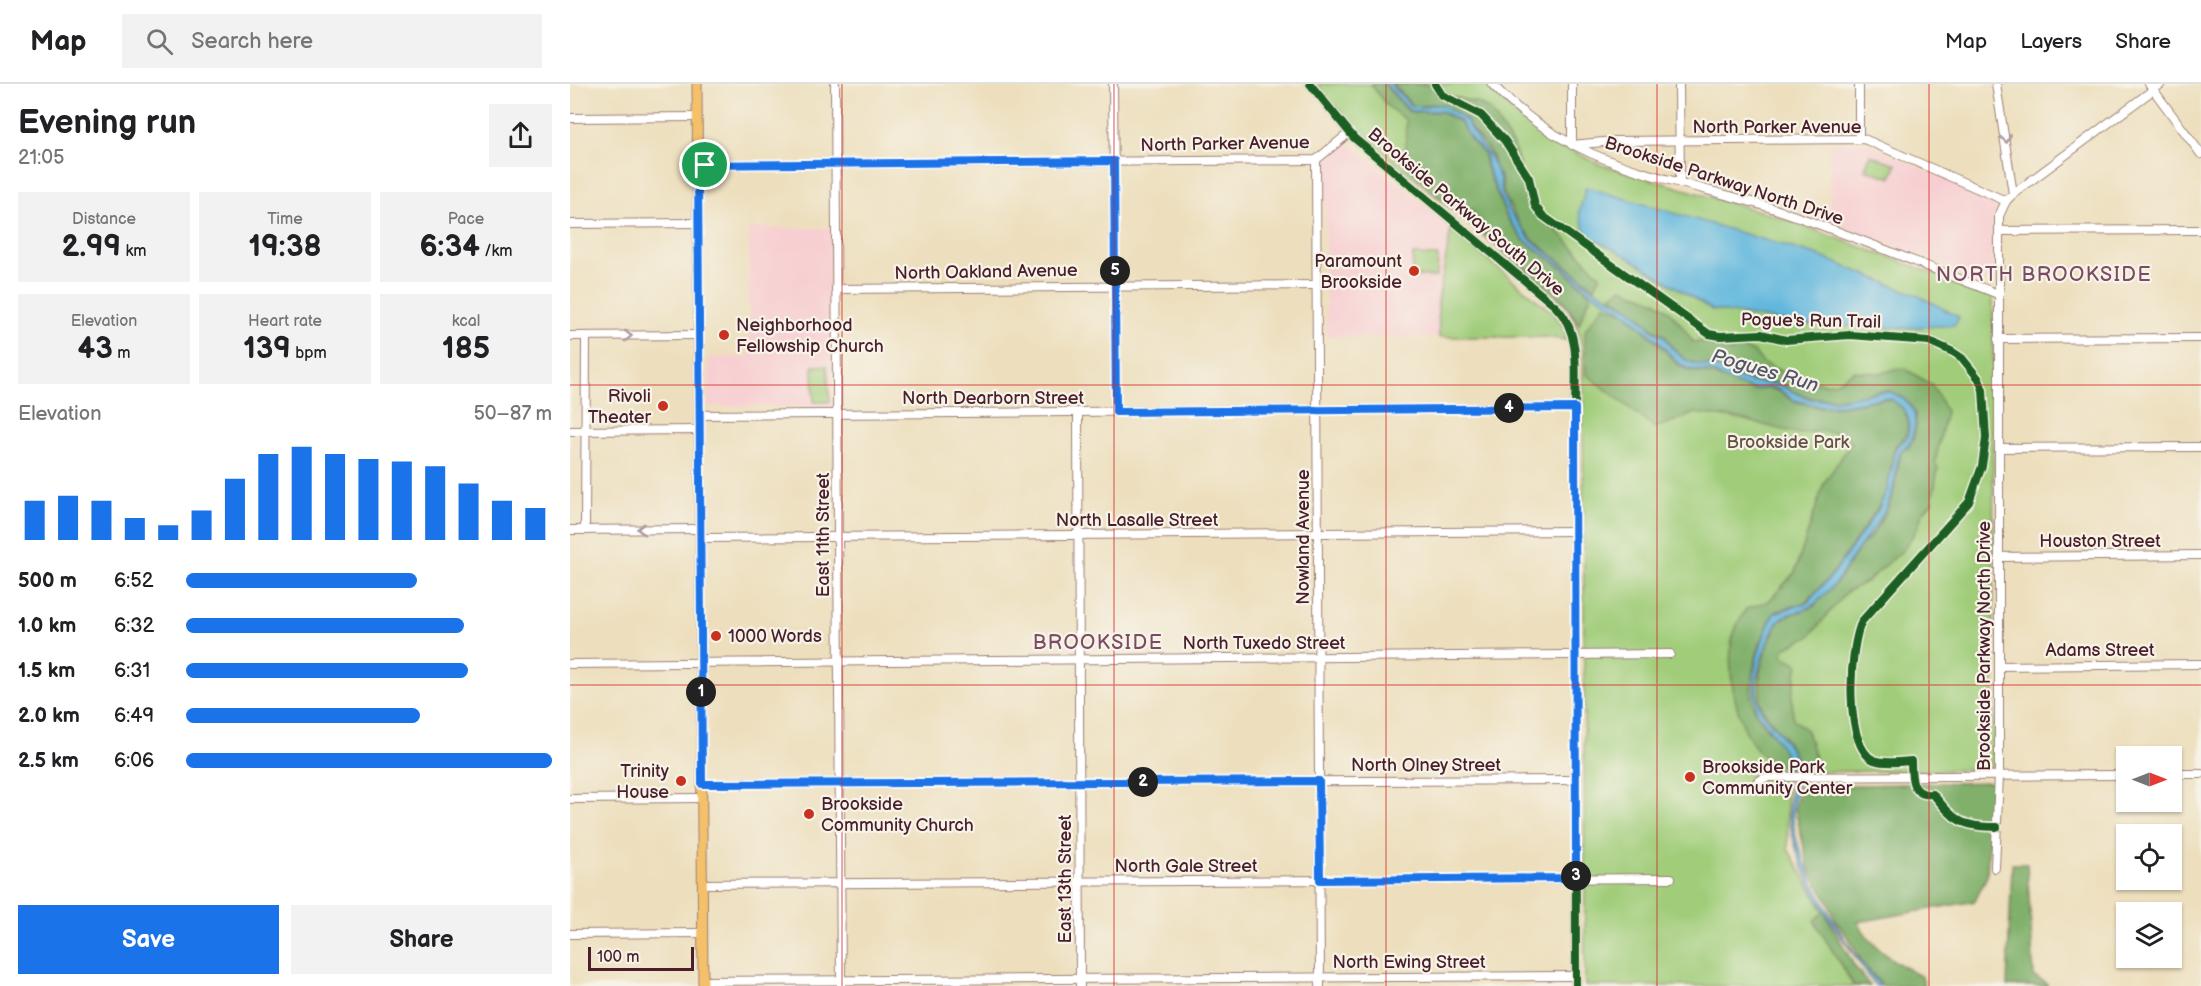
<!DOCTYPE html>
<html lang="en">
<head>
<meta charset="utf-8">
<style>
	:root { --surface:#fff; --page:#f2f2f2; --text:#202124; --muted:#757577; --line:#e0e0e0; --accent:#1a73e8 }
	body { margin:0; font-family:"Balsamiq Sans",sans-serif; background:var(--page); color:var(--text); height:100vh; display:flex; flex-direction:column; font-size:22px; white-space:nowrap }
	* { box-sizing:border-box; margin:0 }
	p { font-size:20px; color:var(--muted) }
	.icon { flex:none; width:33px; height:33px; fill:none; stroke:currentColor; stroke-width:2; stroke-linecap:round; stroke-linejoin:round }
	.map { position:relative; flex:1; overflow:hidden }
	.sheet { display:flex; flex-direction:column; background:var(--surface); width:570px }
	.sheet>* { flex:none }
	.needle { width:39px; rotate:90deg }
	.controls { position:absolute; left:1546px; top:662px; display:grid; gap:12px }
	.controls a { display:grid; place-items:center; width:66px; height:66px; border-radius:0px; background:var(--surface); box-shadow:0 2px 4px #0004; font-size:30px }
	.scale { position:absolute; left:18px; bottom:15px; width:106px; box-sizing:border-box; padding-left:6px; border:3px solid #4a1f2b; border-top:0; font-size:16px; line-height:21px; white-space:nowrap; color:#4a1f2b; -webkit-text-stroke:4px #f7f3e8; paint-order:stroke }
	.pin { position:absolute; display:grid; place-items:center; width:51px; height:51px; color:#fff; margin:-26px; border:3px solid #fff; border-radius:50%; box-shadow:0 2px 6px #0007 }
	.km { position:absolute; width:30px; height:30px; margin:-15px; border-radius:50%; background:#222; color:#fff; font-size:16px; line-height:30px; text-align:center }
	.round { display:grid; place-items:center; flex:none; width:63px; height:63px; border-radius:0px; background:var(--page) }
	.head { display:flex; align-items:center; justify-content:space-between; height:102px; padding:0 18px }
	h1 { font-size:33px; font-weight:600; line-height:45px }
	.stats { display:grid; grid-template-columns:repeat(3,1fr); gap:9px; height:102px; padding:6px 18px }
	.stats div { display:grid; align-content:center; border-radius:0px; background:var(--page); text-align:center }
	.stats b { font-size:30px; font-weight:600 }
	.stats small { font-size:16px; font-weight:400 }
	.stats p { font-size:16px }
	.chart { height:168px; padding:12px 18px }
	.chart p { display:flex; justify-content:space-between }
	.chart svg { width:100%; height:108px; margin-top:6px; stroke:var(--accent); stroke-width:6 }
	.action { display:flex; gap:12px; margin-top:auto; padding:12px 18px }
	.action a { flex:1; height:69px; border-radius:0px; background:var(--accent); color:#fff; font-size:24px; font-weight:600; line-height:69px; text-align:center }
	.action a+a { background:var(--page); color:var(--text) }
	ul { padding:0 18px; list-style:none; font-size:20px }
	li { display:grid; grid-template-columns:96px 72px 1fr; align-items:center; height:45px }
	li i { height:15px; border-radius:8px; background:var(--accent) }
	header { display:flex; align-items:center; gap:36px; box-sizing:border-box; height:84px; padding:0 30px; background:var(--surface); border-bottom:2px solid var(--line) }
	header strong { font-size:28px }
	nav { display:flex; gap:33px; margin-inline-start:auto; font-size:21px }
	.search { width:420px; height:54px; background:var(--page); display:flex; align-items:center; gap:15px; box-sizing:border-box; padding:0 21px; border-radius:0px; color:var(--muted); font-size:22px }
	main { display:flex; flex:1; min-height:0 }
	.map>svg:first-child { display:block }
	.built { fill:#f7cfd2 }
	.green { fill:#a1cd7a; stroke:#767652; stroke-width:1.5 }
	.forest { fill:#80b06a; stroke:#65684a; stroke-width:1.5 }
	.water { fill:#60b7dd; stroke:#556b84; stroke-width:1.5 }
	.lines { fill:none; stroke-linecap:round; stroke-linejoin:round }
	.minor-casing { stroke:#9c7f74; stroke-width:10 }
	.major-casing { stroke:#9c7f74; stroke-width:11 }
	.minor { stroke:#fff; stroke-width:8 }
	.major { stroke:#f4c16a; stroke-width:9 }
	.cycleway-casing { stroke:#f7f3e8; stroke-width:11 }
	.cycleway { stroke:#1b5e20; stroke-width:8 }
	.oneway { stroke:#ae9aa0 }
	.route-casing { stroke:#fff; stroke-width:12 }
	.route { stroke:#1a73e8; stroke-width:8 }
	.grid { fill:none; stroke:#d62828; stroke-width:1.5; stroke-opacity:0.55 }
	.poi-dot { fill:#c8321e; stroke:#f7f3e8; stroke-width:2 }
	.labels { text-anchor:middle; dominant-baseline:central; stroke-width:4.5; stroke-linejoin:round; paint-order:stroke }
	.street-label { font-size:18px; fill:#4a1f2b; stroke:#f7f3e8 }
	.poi-label { font-size:18px; fill:#4a1f2b; stroke:#f7f3e8; text-anchor:start }
	.park-label { font-size:18px; fill:#645343; stroke:#f7f3e8 }
	.neighbourhood-label { font-size:20px; letter-spacing:1.5px; fill:#7b4a63; stroke:#f7f3e8 }
	.water-label { font-size:20px; font-style:italic; fill:#525469; stroke:#f7f3e8 }
</style>
</head>
<body>
<header>
<strong>Map</strong>
<div class="search"><svg class="icon" aria-label="search" viewBox="0 0 24 24"><circle cx="10" cy="10" r="6"/><path d="M15 15l6 6"/></svg>Search here</div>
<nav><a>Map</a><a>Layers</a><a>Share</a></nav>
</header>
<main>
<section class="sheet">
<div class="head"><div><h1>Evening run</h1><p>21:05</p></div><a class="round"><svg class="icon" aria-label="share" viewBox="0 0 24 24"><path d="M12 15V3M7 8l5-5 5 5M5 13v7h14v-7"/></svg></a></div>
<div class="stats">
<div><p>Distance</p><b>2.99<small> km</small></b></div>
<div><p>Time</p><b>19:38</b></div>
<div><p>Pace</p><b>6:34<small> /km</small></b></div>
</div>
<div class="stats">
<div><p>Elevation</p><b>43<small> m</small></b></div>
<div><p>Heart rate</p><b>139<small> bpm</small></b></div>
<div><p>kcal</p><b>185</b></div>
</div>
<div class="chart"><p><span>Elevation</span>50–87 m</p>
<svg viewBox="0 0 160 44" preserveAspectRatio="none"><path d="M5 44V28M15 44V26M25 44V28M35 44V35M45 44V38M55 44V32M65 44V19M75 44V9M85 44V6M95 44V9M105 44V11M115 44V12M125 44V14M135 44V21M145 44V28M155 44V31"/></svg>
</div>
<ul>
<li><b>500 m</b>6:52<i style="width:63%"></i></li>
<li><b>1.0 km</b>6:32<i style="width:76%"></i></li>
<li><b>1.5 km</b>6:31<i style="width:77%"></i></li>
<li><b>2.0 km</b>6:49<i style="width:64%"></i></li>
<li><b>2.5 km</b>6:06<i style="width:100%"></i></li>
</ul>
<div class="action"><a>Save</a><a>Share</a></div>
</section>
<div class="map">
<svg width="1631" height="902" viewBox="0 0 1631 902">
	<rect width="100%" height="100%" fill="#f7f3e8"/>
	<filter id="ink" filterUnits="userSpaceOnUse"><feTurbulence type="fractalNoise" baseFrequency=".0167" numOctaves="2"/><feDisplacementMap in="SourceGraphic" scale="12" xChannelSelector="R" yChannelSelector="G"/><feConvolveMatrix kernelMatrix="1 2 1 2 8 2 1 2 1" color-interpolation-filters="sRGB"/></filter>
	<filter id="wash" filterUnits="userSpaceOnUse"><feTurbulence type="fractalNoise" baseFrequency=".008" numOctaves="4" result="noise"/><feDisplacementMap in="SourceGraphic" scale="24" xChannelSelector="R" yChannelSelector="G"/><feGaussianBlur stdDeviation="1.35" result="paint"/><feColorMatrix in="noise" values="0 0 0 0 0 0 0 0 0 0 0 0 0 0 0 0 0 1.4 0 .05"/><feComposite in="paint" operator="in"/></filter>
	<g filter="url(#wash)">
		<rect width="100%" height="100%" fill="#eddfbd"/>
		<g class="built">
			<polygon points="1260,59 1296,59 1429,119 1422,135 1422,197 1259,138"/>
			<polygon points="780,60 984,230 992,241 997,256 974,253 756,253 755,78 775,61"/>
			<polygon points="179,144 261,144 262,322 138,322 138,273 179,273"/>
		</g>
		<g class="green">
			<path d="M 748,0 L 913,0 L 953,36 L 983,57 L 1028,80 L 1206,132 L 1423,211 L 1424,676 L 1421,684 L 1417,686 L 1216,688 L 1218,765 L 1285,883 L 1300,902 L 1015,902 L 1013,271 C 1011,251 1006,236 994,219 L 791,50 L 757,14 Z"/>
			<polygon points="1300,71 1326,80 1321,94 1295,85"/>
			<polygon points="881,145 984,230 992,241 997,256 974,253 869,253 868,218"/>
			<polygon points="843,171 868,172 867,193 842,192"/>
			<polygon points="243,282 257,282 260,318 244,318"/>
		</g>
		<g class="forest">
			<polygon points="801,0 814,0 839,28 871,28 890,38 900,55 914,70 916,83 937,134 953,156 992,184 1021,211 1009,240 994,217 912,147 903,126 890,122 884,115 872,115 836,82 836,36 816,21"/>
			<polygon points="823,0 863,0 879,12 908,19 921,27 944,63 952,90 958,100 964,122 971,133 986,145 1030,192 1025,204 962,155 950,141 934,110 931,94 925,84 922,72 915,61 901,45 897,36 874,21 861,20 846,23 841,20"/>
			<path d="M 1051,204 C 1060,208 1070,210 1079,214 C 1097,221 1113,242 1123,258 L 1136,258 L 1160,269 L 1167,262 L 1184,268 L 1193,279 L 1218,290 L 1255,300 L 1267,298 L 1284,287 L 1309,289 L 1334,284 L 1362,301 L 1376,327 L 1365,378 L 1368,384 L 1362,418 L 1352,430 L 1346,447 L 1332,467 L 1296,498 L 1276,508 L 1240,552 L 1216,563 L 1212,572 L 1228,580 L 1222,612 L 1223,635 L 1237,647 L 1245,674 L 1237,682 L 1228,680 L 1218,659 L 1193,626 L 1190,618 L 1190,588 L 1197,563 L 1209,537 L 1217,532 L 1243,523 L 1268,497 L 1290,463 L 1303,450 L 1316,428 L 1323,410 L 1331,367 L 1338,364 L 1343,357 L 1346,341 L 1345,330 L 1340,320 L 1333,314 L 1320,307 L 1308,307 L 1279,314 L 1242,314 L 1222,307 L 1211,299 L 1181,297 L 1166,293 L 1144,282 L 1127,280 L 1114,275 L 1102,263 L 1095,252 L 1084,245 L 1061,225 L 1041,212 Z"/>
			<path d="M 1034,221 L 1055,229 L 1089,260 L 1107,280 L 1117,286 L 1140,290 L 1183,306 L 1200,304 L 1208,307 L 1223,317 L 1248,323 L 1274,322 L 1312,315 L 1322,316 L 1334,326 L 1338,337 L 1336,352 L 1325,362 L 1317,406 L 1307,425 L 1263,489 L 1236,518 L 1204,528 C 1190,556 1173,597 1185,628 C 1191,640 1204,650 1211,662 C 1214,669 1216,677 1219,684 C 1212,682 1203,680 1197,675 C 1169,654 1158,598 1161,564 C 1162,549 1169,537 1176,525 L 1199,517 L 1225,488 L 1254,399 L 1282,358 L 1274,350 L 1248,347 L 1230,350 L 1170,335 L 1126,329 L 1085,344 L 1016,290 L 1015,246 Z"/>
			<path d="M 1422,698 L 1417,792 L 1405,817 L 1288,838 C 1302,865 1326,879 1352,893 L 1354,902 L 1313,902 L 1294,881 L 1280,856 L 1266,837 L 1259,820 L 1239,785 L 1225,725 L 1230,700 L 1249,702 Z"/>
			<polygon points="1442,780 1457,780 1464,893 1475,898 1478,902 1437,902"/>
			<polygon points="1254,828 1285,883 1300,902 1284,902 1244,837"/>
		</g>
		<g class="water">
			<path d="M 815,0 L 821,0 L 840,21 L 852,23 L 861,21 L 874,21 L 897,37 L 900,45 L 920,73 L 930,95 L 932,110 L 941,129 L 960,155 L 1025,206 L 1061,225 L 1083,246 L 1094,252 L 1101,263 L 1114,275 L 1126,280 L 1144,282 L 1166,293 L 1181,298 L 1209,300 L 1221,307 L 1240,315 L 1266,316 L 1308,308 L 1320,308 L 1333,314 L 1339,320 L 1344,329 L 1345,340 L 1342,356 L 1337,363 L 1331,366 C 1325,380 1326,396 1322,410 C 1315,432 1301,447 1289,464 C 1281,475 1274,488 1266,498 C 1259,506 1249,518 1240,523 C 1227,530 1213,528 1205,542 C 1194,564 1180,600 1191,625 C 1195,634 1204,642 1210,650 C 1217,660 1225,670 1227,682 C 1229,700 1221,718 1223,736 C 1228,785 1278,866 1311,902 L 1306,902 C 1294,888 1286,873 1275,858 C 1250,823 1227,781 1220,739 C 1217,721 1223,702 1219,684 C 1215,661 1200,648 1188,629 C 1185,626 1185,621 1185,616 C 1180,585 1191,557 1204,529 L 1237,519 L 1264,489 L 1308,426 L 1317,406 L 1326,363 L 1338,353 L 1339,337 L 1335,326 L 1321,315 L 1313,314 L 1274,321 L 1248,322 L 1224,316 L 1208,305 L 1200,303 L 1183,305 L 1166,300 L 1141,288 L 1119,285 L 1108,279 L 1090,259 L 1056,229 L 1023,210 L 992,183 L 953,155 L 938,134 L 917,83 L 915,70 L 900,54 L 890,37 L 871,27 L 840,27 Z"/>
			<polygon points="1016,103 1249,172 1349,212 1389,233 1385,241 1335,244 1240,241 1142,226 1058,173 1017,151 1009,129"/>
		</g>
	</g>
	<g filter="url(#ink)">
		<g class="lines">
			<defs>
				<g id="minor">
					<polyline points="265,0 271,902"/>
					<polyline points="543,0 546,328"/>
					<path d="M 922,0 C 1003,86 1101,92 1208,126 C 1282,151 1355,182 1428,210"/>
					<polyline points="1002,0 1002,61 1044,57 1294,55 1436,117"/>
					<polyline points="1109,0 1110,99"/>
					<polyline points="1289,0 1289,55"/>
					<polyline points="1426,0 1443,110"/>
					<polyline points="1579,0 1631,70"/>
					<polyline points="0,34 127,33"/>
					<polyline points="746,76 750,902"/>
					<polyline points="127,81 746,76 779,49"/>
					<polyline points="0,140 128,139"/>
					<polyline points="1429,147 1631,146"/>
					<polyline points="266,205 746,201"/>
					<polyline points="0,252 129,251"/>
					<polyline points="1428,255 1631,254"/>
					<polyline points="508,328 510,902"/>
					<polyline points="129,331 1005,324"/>
					<polyline points="0,347 129,346"/>
					<polyline points="1429,364 1631,363"/>
					<polyline points="0,446 130,445"/>
					<polyline points="15,446 16,252"/>
					<polyline points="130,454 1005,447"/>
					<polyline points="1429,473 1631,471"/>
					<polyline points="0,580 1100,570"/>
					<polyline points="1429,582 1631,580"/>
					<polyline points="1602,690 1631,690"/>
					<polyline points="1186,699 1192,695 1199,693 1557,691"/>
					<polyline points="131,700 1006,696"/>
					<polyline points="0,715 132,714"/>
					<polyline points="1425,784 1429,691 1429,132 1436,117 1443,110 1591,0"/>
					<polyline points="132,800 1101,794"/>
					<polyline points="0,850 133,849"/>
					<polyline points="133,897 1006,892"/>
				</g>
				<g id="major">
					<polyline points="127,0 133,902"/>
					<path d="M 740,0 L 784,54 L 985,222 C 1012,248 1005,290 1005,324 L 1006,902"/>
				</g>
			</defs>
			<use href="#minor" class="minor-casing"/>
			<use href="#major" class="major-casing"/>
			<use href="#minor" class="minor"/>
			<use href="#major" class="major"/>
			<defs>
				<g id="cycleway">
					<path d="M 740,0 L 784,54 L 985,222 C 1012,248 1005,290 1005,324 L 1006,902"/>
					<path d="M 865,0 L 872,11 L 911,31 L 935,57 L 959,94 L 965,122 L 973,132 L 1139,250 L 1150,252 L 1191,250 L 1216,256 L 1280,251 L 1359,257 L 1383,268 L 1392,274 L 1409,295 L 1413,306 L 1416,354 L 1412,382 L 1399,418 L 1292,537 C 1279,562 1273,663 1304,676 C 1314,680 1330,678 1341,677 C 1341,693 1341,713 1363,710 C 1385,737 1391,743 1427,743"/>
				</g>
			</defs>
			<use href="#cycleway" class="cycleway-casing"/>
			<use href="#cycleway" class="cycleway"/>
		</g>
		<defs><path id="oneway-chevron" d="M-2-3.5L2.5 0L-2 3.5" fill="none" stroke-width="1.6" stroke-linecap="round" stroke-linejoin="round" transform="scale(1.5)"/></defs>
		<g class="oneway">
			<use href="#oneway-chevron" transform="translate(1436 55) rotate(80)"/>
			<use href="#oneway-chevron" transform="translate(58 252) rotate(-1)"/>
			<use href="#oneway-chevron" transform="translate(71 445) rotate(179)"/>
		</g>
	</g>
	<g class="lines" filter="url(#ink)">
		<defs>
			<polygon id="route" points="544,77 546,328 1005,324 1006,794 750,796 749,697 132,700 128,81"/>
		</defs>
		<use href="#route" class="route-casing"/>
		<use href="#route" class="route"/>
	</g>
	<path class="grid" d="M 272,0 L 272,902M 544,0 L 544,902M 816,0 L 816,902M 1087,0 L 1087,902M 1359,0 L 1359,902M 0,301 L 1631,301M 0,601 L 1631,601"/>
	<g class="poi-dot">
		<circle cx="844" cy="187" r="6"/>
		<circle cx="154" cy="251" r="6"/>
		<circle cx="93" cy="322" r="6"/>
		<circle cx="146" cy="552" r="6"/>
		<circle cx="1120" cy="693" r="6"/>
		<circle cx="111" cy="697" r="6"/>
		<circle cx="239" cy="730" r="6"/>
	</g>
	<g class="labels">
		<g class="street-label">
			<text x="1207" y="43">North Parker Avenue</text>
			<text transform="translate(655 60) rotate(-1)">North Parker Avenue</text>
			<text transform="translate(1154 97) rotate(18)">Brookside Parkway North Drive</text>
			<text transform="translate(896 128) rotate(40)">Brookside Parkway South Drive</text>
			<text transform="translate(416 188) rotate(-1)">North Oakland Avenue</text>
			<text transform="translate(1241 237) rotate(1)">Pogue's Run Trail</text>
			<text x="423" y="314">North Dearborn Street</text>
			<text x="567" y="436">North Lasalle Street</text>
			<text transform="translate(253 451) rotate(-90)">East 11th Street</text>
			<text transform="translate(733 453) rotate(-90)">Nowland Avenue</text>
			<text x="1530" y="457">Houston Street</text>
			<text x="694" y="559">North Tuxedo Street</text>
			<text transform="translate(1414 562) rotate(-90)">Brookside Parkway North Drive</text>
			<text x="1530" y="566">Adams Street</text>
			<text x="856" y="681">North Olney Street</text>
			<text x="616" y="782">North Gale Street</text>
			<text transform="translate(495 795) rotate(-90)">East 13th Street</text>
			<text x="839" y="878">North Ewing Street</text>
		</g>
		<g class="poi-label">
			<text x="832" y="177" text-anchor="end">Paramount<tspan x="832" dy="21">Brookside</tspan></text>
			<text x="166" y="241">Neighborhood<tspan x="166" dy="21">Fellowship Church</tspan></text>
			<text x="81" y="312" text-anchor="end">Rivoli<tspan x="81" dy="21">Theater</tspan></text>
			<text x="158" y="552">1000 Words</text>
			<text x="1132" y="683">Brookside Park<tspan x="1132" dy="21">Community Center</tspan></text>
			<text x="99" y="687" text-anchor="end">Trinity<tspan x="99" dy="21">House</tspan></text>
			<text x="251" y="720">Brookside<tspan x="251" dy="21">Community Church</tspan></text>
		</g>
		<g class="park-label">
			<text x="1218" y="358">Brookside Park</text>
		</g>
		<g class="neighbourhood-label">
			<text x="1474" y="191">NORTH BROOKSIDE</text>
			<text x="528" y="559">BROOKSIDE</text>
		</g>
		<g class="water-label">
			<text transform="translate(1195 287) rotate(16)">Pogues Run</text>
		</g>
	</g>
</svg>
<div class="controls">
<a><svg class="needle" viewBox="-14 -14 28 28"><path d="M0-13l5 13h-10z" fill="#e53935"/><path d="M0 13l5-13h-10z" fill="#757577"/></svg></a>
<a><svg class="icon" aria-label="locate" viewBox="0 0 24 24"><circle cx="12" cy="12" r="6"/><path d="M12 2v4M12 18v4M2 12h4M18 12h4"/></svg></a>
<a><svg class="icon" aria-label="layers" viewBox="0 0 24 24"><path d="M12 4l9 5-9 5-9-5zM3 14l9 5 9-5"/></svg></a>
</div>
<div class="scale">100 m</div>
<div class="pin" style="left:135px;top:81px;background:#1e9e55"><svg class="icon" aria-label="arrive" viewBox="0 0 24 24"><path d="M6 21V4h12l-3 4 3 4H6"/></svg></div>
<b class="km" style="left:131px;top:608px">1</b>
<b class="km" style="left:573px;top:698px">2</b>
<b class="km" style="left:1006px;top:792px">3</b>
<b class="km" style="left:939px;top:324px">4</b>
<b class="km" style="left:545px;top:187px">5</b>
</div>
</main>
</body>
</html>
